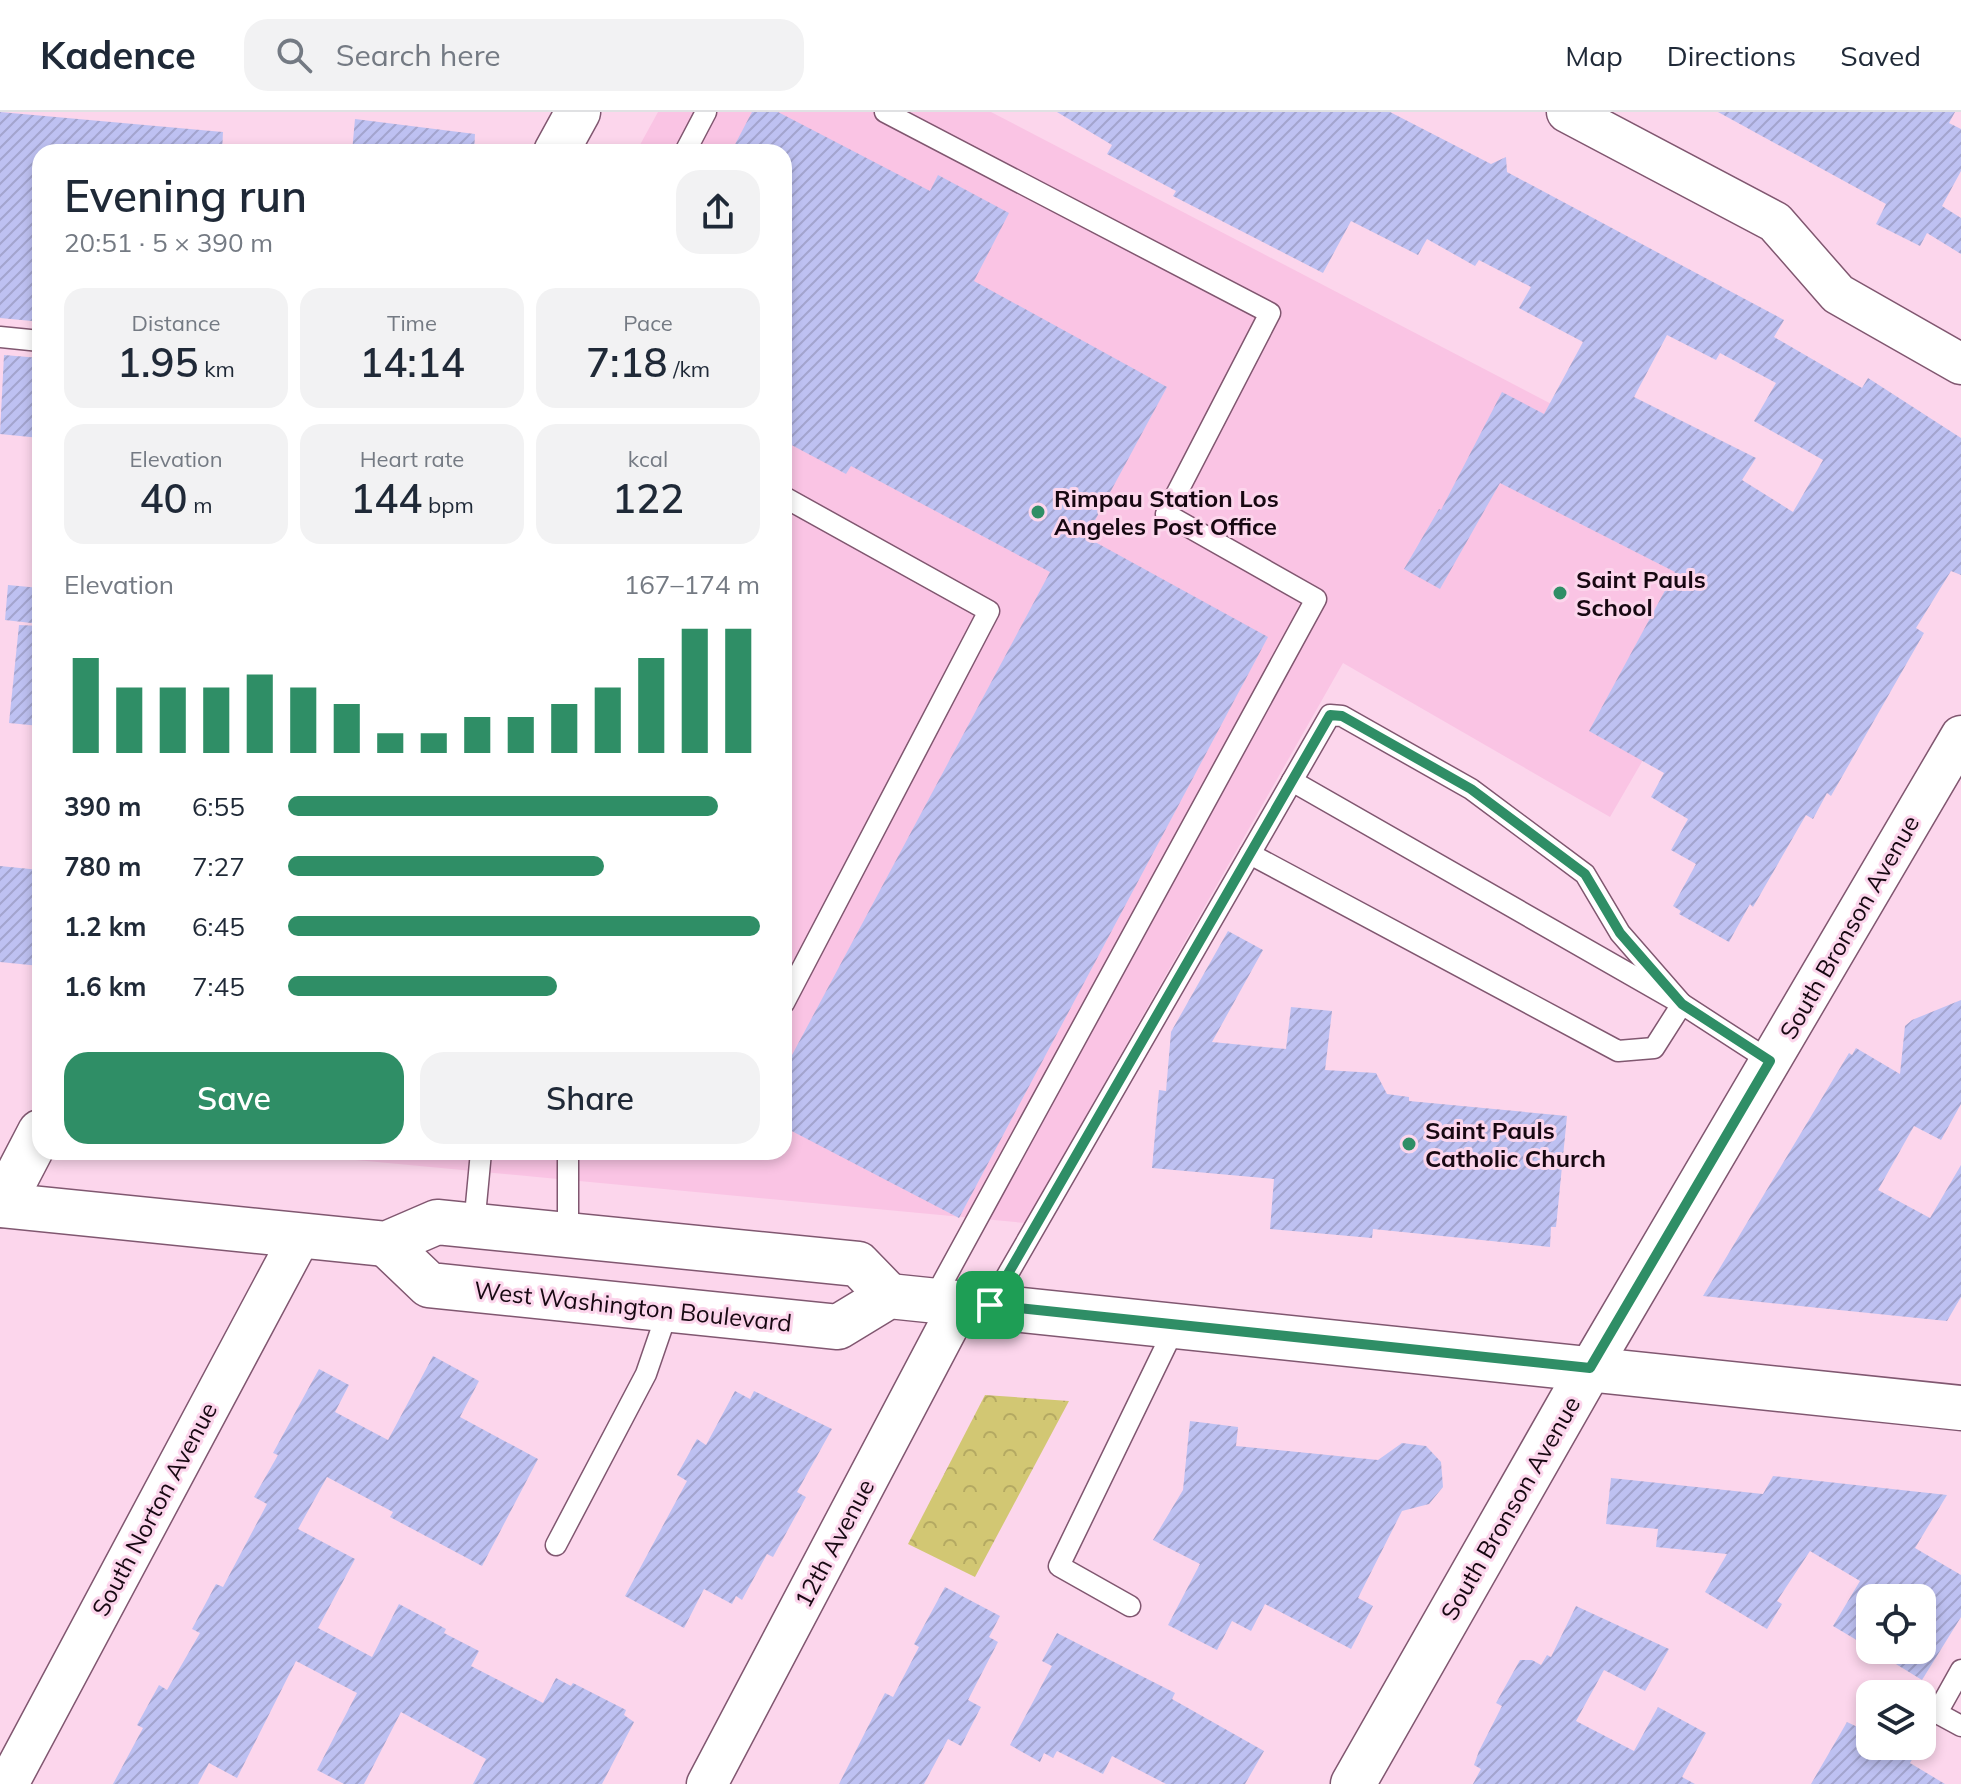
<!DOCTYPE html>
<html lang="en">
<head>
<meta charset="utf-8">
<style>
	:root { --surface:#fff; --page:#f2f2f3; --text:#1f2937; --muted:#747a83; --line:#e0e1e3; --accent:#2f8e66 }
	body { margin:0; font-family:Mulish,sans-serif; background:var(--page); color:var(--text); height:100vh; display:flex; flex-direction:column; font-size:30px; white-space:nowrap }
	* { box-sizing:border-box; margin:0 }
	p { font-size:26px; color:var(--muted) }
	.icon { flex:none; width:44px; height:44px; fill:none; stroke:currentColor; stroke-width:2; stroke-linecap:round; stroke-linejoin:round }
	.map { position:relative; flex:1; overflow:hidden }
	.details { position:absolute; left:32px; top:32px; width:760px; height:1016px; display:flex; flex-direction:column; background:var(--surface); border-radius:24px; box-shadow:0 4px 12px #0003 }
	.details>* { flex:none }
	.fabs { position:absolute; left:1856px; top:1472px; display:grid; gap:16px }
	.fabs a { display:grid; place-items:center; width:80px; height:80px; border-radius:16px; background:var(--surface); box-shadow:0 4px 12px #0003; font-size:40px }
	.pin { position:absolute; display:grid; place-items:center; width:68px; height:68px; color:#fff; margin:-34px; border-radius:16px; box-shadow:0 4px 12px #0006 }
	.round { display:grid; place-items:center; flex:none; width:84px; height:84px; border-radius:24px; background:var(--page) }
	.summary { display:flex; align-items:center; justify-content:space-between; height:136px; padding:0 32px }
	h1 { font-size:44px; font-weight:600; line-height:60px }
	.figures { display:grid; grid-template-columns:repeat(3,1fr); gap:12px; height:136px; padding:8px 32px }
	.figures div { display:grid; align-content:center; border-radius:20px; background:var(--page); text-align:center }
	.figures b { font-size:40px; font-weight:600 }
	.figures small { font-size:22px; font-weight:400 }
	.figures p { font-size:22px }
	.chart { height:224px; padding:16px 32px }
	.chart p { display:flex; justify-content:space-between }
	.chart svg { width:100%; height:144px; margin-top:8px; stroke:var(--accent); stroke-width:6 }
	.action { display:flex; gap:16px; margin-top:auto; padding:16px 32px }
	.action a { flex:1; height:92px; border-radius:24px; background:var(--accent); color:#fff; font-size:32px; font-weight:600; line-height:92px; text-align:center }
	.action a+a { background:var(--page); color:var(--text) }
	ul { padding:0 32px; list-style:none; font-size:26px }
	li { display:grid; grid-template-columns:128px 96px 1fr; align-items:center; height:60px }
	li i { height:20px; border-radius:10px; background:var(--accent) }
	header { display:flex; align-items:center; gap:48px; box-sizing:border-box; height:112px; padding:0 40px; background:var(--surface); border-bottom:2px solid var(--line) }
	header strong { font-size:38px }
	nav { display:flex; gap:44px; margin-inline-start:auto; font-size:28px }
	.search { width:560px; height:72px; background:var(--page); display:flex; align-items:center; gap:20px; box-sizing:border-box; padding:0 28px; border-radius:24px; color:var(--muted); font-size:30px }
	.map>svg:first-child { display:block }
	.built { fill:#fac4e4 }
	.park { fill:url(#park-crowns) }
	.building { fill:url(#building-hatch); fill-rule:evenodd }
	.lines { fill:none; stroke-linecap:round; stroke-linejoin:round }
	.lane-casing { stroke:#805770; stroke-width:23 }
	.street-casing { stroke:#805770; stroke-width:43 }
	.secondary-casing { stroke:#805770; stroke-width:47 }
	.lane { stroke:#fff; stroke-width:20 }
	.street { stroke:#fff; stroke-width:40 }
	.secondary { stroke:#fff; stroke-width:44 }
	.route-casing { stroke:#fff; stroke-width:16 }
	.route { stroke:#2f8e66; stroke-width:10 }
	.poi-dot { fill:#2f8e66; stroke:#fcd6ec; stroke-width:3 }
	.labels { text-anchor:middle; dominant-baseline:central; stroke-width:6; stroke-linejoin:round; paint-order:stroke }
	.poi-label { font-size:24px; font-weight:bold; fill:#170812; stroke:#fcd6ec; text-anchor:start }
	.street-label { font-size:24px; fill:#170812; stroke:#fcd6ec }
</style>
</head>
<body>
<header>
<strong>Kadence</strong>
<div class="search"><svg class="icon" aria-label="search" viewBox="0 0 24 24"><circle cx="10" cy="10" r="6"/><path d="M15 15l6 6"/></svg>Search here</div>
<nav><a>Map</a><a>Directions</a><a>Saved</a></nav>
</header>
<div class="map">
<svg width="1961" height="1672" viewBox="0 0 1961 1672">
	<defs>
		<pattern id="park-crowns" width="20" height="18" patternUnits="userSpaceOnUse" patternTransform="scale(2)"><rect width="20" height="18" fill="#d2c773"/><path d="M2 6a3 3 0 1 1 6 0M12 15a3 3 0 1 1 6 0" fill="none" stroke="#b4a962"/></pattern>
		<pattern id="building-hatch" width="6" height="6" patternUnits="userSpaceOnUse" patternTransform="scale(2)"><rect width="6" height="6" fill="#bec1f2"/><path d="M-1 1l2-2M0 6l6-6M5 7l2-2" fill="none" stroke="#a3a4ce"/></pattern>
	</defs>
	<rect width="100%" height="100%" fill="#fcd6ec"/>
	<polygon class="built" points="658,0 991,0 1780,411 1610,705 1343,551 1025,1111 271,1040 784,1040 784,40 636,40"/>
	<polygon class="park" points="985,1283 1069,1289 975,1465 908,1432"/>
	<g class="building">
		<polygon points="0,0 223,20 222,40 40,40 40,122 32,209 0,206"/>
		<polygon points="752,0 778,0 930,79 938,63 1009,101 974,169 1167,275 1086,425 1268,525 959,1106 784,1015 784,958 1050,460 851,354 846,362 784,329 784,40 731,40"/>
		<path d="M 1057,0 L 1390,0 L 1491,52 L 1506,45 L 1507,60 L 1784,208 L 1774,225 L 1862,276 L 1868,266 L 1961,326 L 1961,463 L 1951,459 L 1916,516 L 1924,521 L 1831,684 L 1827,681 L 1813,707 L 1806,703 L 1753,795 L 1750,792 L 1729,830 L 1679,802 L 1681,799 L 1673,794 L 1696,752 L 1671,738 L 1688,707 L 1651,685 L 1664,661 L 1589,619 L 1675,460 L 1500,371 L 1440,477 L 1404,457 L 1439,397 L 1441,398 L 1502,280 L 1544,302 L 1583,230 L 1519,196 L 1531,175 L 1479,148 L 1475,154 L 1427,127 L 1418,143 L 1351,109 L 1323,161 L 1173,84 L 1176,79 L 1107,42 L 1112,33 ZM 1667,223 L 1716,248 L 1720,241 L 1776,271 L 1754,309 L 1823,348 L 1793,400 L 1742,368 L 1756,346 L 1634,285 Z"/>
		<polygon points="1718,0 1955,0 1949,11 1961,17 1961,59 1942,94 1961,106 1961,142 1927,121 1920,134 1876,112 1886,92"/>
		<polygon points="355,7 475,22 474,40 352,40"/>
		<polygon points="4,243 40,246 40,326 0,322"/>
		<polygon points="8,473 40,476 40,512 5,508"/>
		<polygon points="19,513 40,514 40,614 9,611"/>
		<polygon points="0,754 40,758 40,854 0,850"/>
		<polygon points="1228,819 1263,838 1212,930 1286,937 1291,895 1332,899 1325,958 1376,961 1387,982 1409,985 1409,989 1567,1004 1556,1115 1551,1115 1550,1135 1373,1117 1372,1126 1270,1117 1274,1067 1152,1056 1159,978 1166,979 1171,920"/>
		<polygon points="1961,888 1961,992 1941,1028 1914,1014 1878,1078 1930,1106 1961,1053 1961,1185 1947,1209 1703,1184 1849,941 1852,943 1856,936 1900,962 1905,914 1912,908"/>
		<polygon points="433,1244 479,1269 460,1305 538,1347 482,1454 390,1405 393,1400 327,1365 298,1417 355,1447 318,1516 372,1545 399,1492 446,1517 444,1521 479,1539 471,1554 543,1591 556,1566 571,1574 573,1571 626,1598 624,1603 634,1610 602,1672 473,1672 486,1647 401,1600 364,1672 344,1672 317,1658 357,1581 296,1549 237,1666 209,1651 198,1672 113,1672 143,1616 137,1613 159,1573 167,1578 200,1521 192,1517 216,1472 223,1475 267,1392 254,1385 278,1343 273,1341 319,1257 349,1273 335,1300 388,1328"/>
		<polygon points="735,1279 750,1287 754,1279 832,1317 797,1380 806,1385 773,1445 767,1442 742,1488 736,1484 732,1492 704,1477 684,1516 625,1484 687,1369 677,1363 697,1327 706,1333"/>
		<polygon points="1190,1309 1238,1315 1236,1334 1378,1348 1402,1331 1426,1334 1441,1350 1443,1375 1429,1392 1402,1399 1358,1486 1373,1494 1351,1537 1265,1492 1251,1519 1232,1509 1217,1538 1168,1513 1200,1452 1153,1428 1183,1378"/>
		<polygon points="1773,1364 1947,1383 1915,1436 1961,1463 1961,1505 1922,1568 1873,1538 1922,1538 1922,1486 1870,1486 1870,1536 1833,1514 1860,1469 1810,1439 1777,1489 1782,1492 1767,1517 1705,1480 1727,1442 1656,1435 1658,1417 1606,1412 1611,1366 1763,1382"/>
		<polygon points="945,1475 1000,1504 989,1525 998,1530 968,1588 981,1595 961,1634 948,1627 924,1672 839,1672 885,1581 893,1585 919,1535 914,1532"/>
		<polygon points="1576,1494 1669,1537 1645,1579 1604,1558 1576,1609 1634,1639 1658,1595 1706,1621 1682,1665 1695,1672 1473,1672 1481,1657 1474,1653 1479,1639 1502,1594 1496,1591 1520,1548 1532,1548 1541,1553 1547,1543 1551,1545"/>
		<polygon points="1057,1521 1175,1581 1172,1587 1264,1639 1245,1672 1166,1672 1112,1644 1103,1662 1057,1639 1053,1646 1044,1641 1040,1650 1010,1633 1052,1554 1042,1549"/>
		<polygon points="1847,1610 1870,1621 1870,1634 1920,1634 1910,1651 1945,1672 1811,1672"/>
	</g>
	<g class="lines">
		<defs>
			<g id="lane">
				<polyline points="885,0 1270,201 1166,402 1316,487 933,1188"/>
				<polyline points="685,40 706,0"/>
				<polyline points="0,225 40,229"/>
				<polyline points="784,385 989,499 784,891"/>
				<polyline points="1250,742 1618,939 1654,936 1682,892 1620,821 1585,762 1471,677 1342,604 1330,603 1292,669"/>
				<polyline points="474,1114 481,1040"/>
				<polyline points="568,1123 568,1040"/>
				<polyline points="990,1193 1292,669 1682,892 1770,949"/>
				<polyline points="556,1433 646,1262 668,1198"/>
				<polyline points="1130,1494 1059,1454 1176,1213"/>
				<polyline points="1961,1558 1937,1601 1961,1614"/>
			</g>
			<g id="street">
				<polyline points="1567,0 1775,110 1838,182 1961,252"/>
				<polyline points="1590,1256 1961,624"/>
				<polyline points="8,1672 301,1123"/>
				<polyline points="707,1672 961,1190"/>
			</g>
			<g id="secondary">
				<polyline points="556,40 578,0"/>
				<polyline points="0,1093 386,1132 437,1110 858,1152 889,1184"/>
				<polyline points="2,1093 40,1020"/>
				<polyline points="386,1132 429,1173 838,1215 889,1184 1961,1296"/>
				<polyline points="1353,1672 1590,1256"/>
			</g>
		</defs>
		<use href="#lane" class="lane-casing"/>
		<use href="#street" class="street-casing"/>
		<use href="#secondary" class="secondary-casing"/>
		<use href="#lane" class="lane"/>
		<use href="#street" class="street"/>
		<use href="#secondary" class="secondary"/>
	</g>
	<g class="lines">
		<defs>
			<polygon id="route" points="1330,603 1342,604 1471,677 1585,762 1620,821 1682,892 1770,949 1590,1256 990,1193"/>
		</defs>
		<use href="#route" class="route-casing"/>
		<use href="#route" class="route"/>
	</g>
	<g class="poi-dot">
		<circle cx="1038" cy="400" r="8"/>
		<circle cx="1560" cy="481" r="8"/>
		<circle cx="1409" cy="1032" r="8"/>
	</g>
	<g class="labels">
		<g class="poi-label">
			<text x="1054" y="386">Rimpau Station Los<tspan x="1054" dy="28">Angeles Post Office</tspan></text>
			<text x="1576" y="467">Saint Pauls<tspan x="1576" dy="28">School</tspan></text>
			<text x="1425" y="1018">Saint Pauls<tspan x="1425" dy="28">Catholic Church</tspan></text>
		</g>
		<g class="street-label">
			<text transform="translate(1849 815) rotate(-60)">South Bronson Avenue</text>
			<text transform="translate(633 1194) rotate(6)">West Washington Boulevard</text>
			<text transform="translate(1510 1396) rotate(-60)">South Bronson Avenue</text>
			<text transform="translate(154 1397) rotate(-62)">South Norton Avenue</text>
			<text transform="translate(834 1431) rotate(-62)">12th Avenue</text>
		</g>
	</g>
</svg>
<div class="fabs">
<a><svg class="icon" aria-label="locate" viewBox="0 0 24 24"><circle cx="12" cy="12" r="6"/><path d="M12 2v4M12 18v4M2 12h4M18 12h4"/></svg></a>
<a><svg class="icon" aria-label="layers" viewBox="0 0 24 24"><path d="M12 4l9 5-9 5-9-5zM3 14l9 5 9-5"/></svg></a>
</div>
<div class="pin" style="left:990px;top:1193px;background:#1e9e55"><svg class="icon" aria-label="arrive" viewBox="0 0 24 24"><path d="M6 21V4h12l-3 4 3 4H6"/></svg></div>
<section class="details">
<div class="summary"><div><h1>Evening run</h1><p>20:51 · 5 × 390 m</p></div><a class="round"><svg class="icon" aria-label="share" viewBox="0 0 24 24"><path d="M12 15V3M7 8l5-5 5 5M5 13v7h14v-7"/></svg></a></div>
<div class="figures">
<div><p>Distance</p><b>1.95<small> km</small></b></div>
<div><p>Time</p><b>14:14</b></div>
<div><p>Pace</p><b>7:18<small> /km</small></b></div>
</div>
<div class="figures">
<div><p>Elevation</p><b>40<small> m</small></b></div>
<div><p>Heart rate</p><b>144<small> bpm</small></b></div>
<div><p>kcal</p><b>122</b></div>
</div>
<div class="chart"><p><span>Elevation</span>167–174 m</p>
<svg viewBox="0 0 160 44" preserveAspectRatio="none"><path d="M5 44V15M15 44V24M25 44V24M35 44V24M45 44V20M55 44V24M65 44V29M75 44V38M85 44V38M95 44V33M105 44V33M115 44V29M125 44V24M135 44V15M145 44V6M155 44V6"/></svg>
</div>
<ul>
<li><b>390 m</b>6:55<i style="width:91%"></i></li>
<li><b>780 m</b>7:27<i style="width:67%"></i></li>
<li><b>1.2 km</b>6:45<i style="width:100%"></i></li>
<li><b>1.6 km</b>7:45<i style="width:57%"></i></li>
</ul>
<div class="action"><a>Save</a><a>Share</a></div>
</section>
</div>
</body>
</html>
